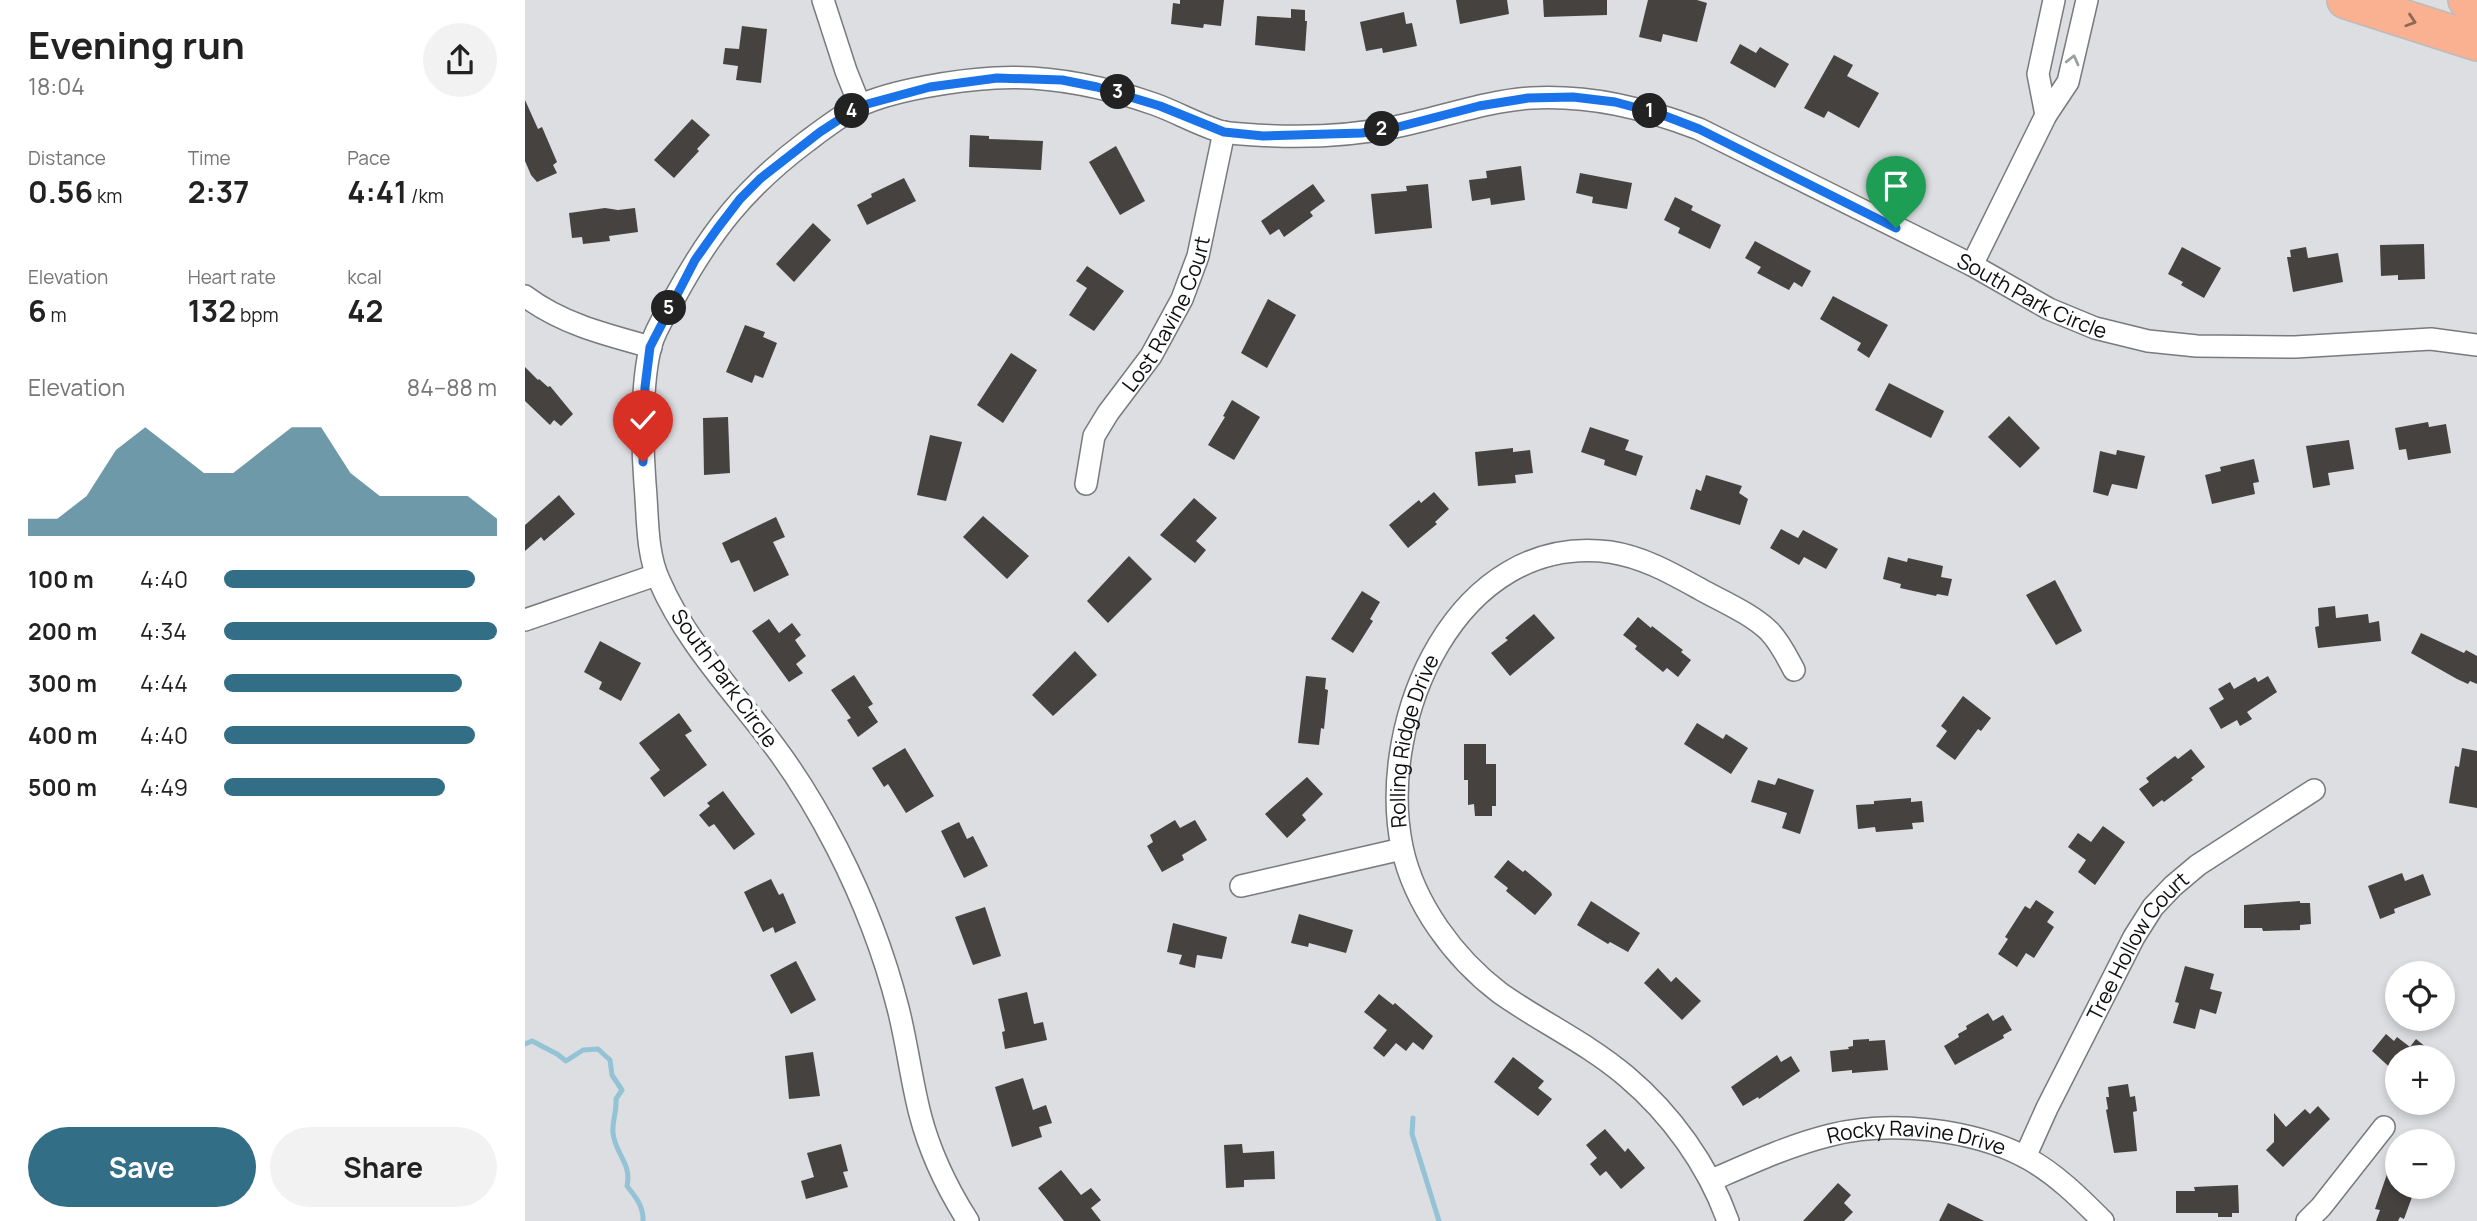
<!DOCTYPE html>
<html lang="en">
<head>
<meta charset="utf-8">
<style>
	:root { --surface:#fff; --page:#f2f2f2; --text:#222; --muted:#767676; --accent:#326e85 }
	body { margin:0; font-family:Manrope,sans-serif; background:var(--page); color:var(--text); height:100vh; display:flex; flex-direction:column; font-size:26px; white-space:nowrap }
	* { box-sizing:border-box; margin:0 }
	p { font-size:23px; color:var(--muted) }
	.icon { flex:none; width:38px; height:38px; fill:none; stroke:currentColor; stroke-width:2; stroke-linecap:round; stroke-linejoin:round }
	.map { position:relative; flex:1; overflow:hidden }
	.details { display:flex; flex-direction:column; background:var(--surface); width:525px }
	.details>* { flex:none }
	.controls { position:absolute; left:1860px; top:961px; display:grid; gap:14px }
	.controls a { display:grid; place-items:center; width:70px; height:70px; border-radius:50%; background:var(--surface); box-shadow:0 4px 10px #0003; font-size:35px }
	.pin { position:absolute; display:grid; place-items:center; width:60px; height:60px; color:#fff; margin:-72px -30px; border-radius:50% 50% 50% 0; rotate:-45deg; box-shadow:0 0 7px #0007 }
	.pin .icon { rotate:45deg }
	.km { position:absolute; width:35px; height:35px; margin:-18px; border-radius:50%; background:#222; color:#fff; font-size:19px; line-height:35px; text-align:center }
	.round { display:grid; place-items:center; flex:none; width:74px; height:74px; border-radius:37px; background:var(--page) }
	.summary { display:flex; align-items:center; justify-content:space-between; height:119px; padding:0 28px }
	h1 { font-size:38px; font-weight:700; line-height:52px }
	.metrics { display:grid; grid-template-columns:repeat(3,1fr); gap:10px; height:119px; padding:7px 28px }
	.metrics div { display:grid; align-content:center }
	.metrics b { font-size:30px; font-weight:700 }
	.metrics small { font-size:19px; font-weight:400 }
	.metrics p { font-size:19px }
	.chart { height:196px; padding:14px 28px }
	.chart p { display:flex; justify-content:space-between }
	.chart svg { width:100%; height:126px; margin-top:7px; fill:var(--accent); opacity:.7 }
	.action { display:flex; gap:14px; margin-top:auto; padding:14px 28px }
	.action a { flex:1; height:80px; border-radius:42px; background:var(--accent); color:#fff; font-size:28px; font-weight:700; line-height:80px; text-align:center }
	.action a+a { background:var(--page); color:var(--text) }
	ul { padding:0 28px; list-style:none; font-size:23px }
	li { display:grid; grid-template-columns:112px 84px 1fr; align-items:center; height:52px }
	li i { height:18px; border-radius:9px; background:var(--accent) }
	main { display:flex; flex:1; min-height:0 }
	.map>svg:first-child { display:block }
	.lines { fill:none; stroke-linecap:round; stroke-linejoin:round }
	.stream { stroke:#93c3d4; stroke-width:5 }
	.building { fill:#454240 }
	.street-casing { stroke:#787a7d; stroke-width:24 }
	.highway-casing { stroke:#bbbcbc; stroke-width:40 }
	.street { stroke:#fff; stroke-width:21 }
	.highway { stroke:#fab191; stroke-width:37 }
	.oneway { stroke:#8f6856 }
	.oneway2 { stroke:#9e9f9f }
	.route-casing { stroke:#fff; stroke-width:14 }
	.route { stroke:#1a73e8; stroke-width:9 }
	.labels { text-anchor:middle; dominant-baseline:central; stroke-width:7; stroke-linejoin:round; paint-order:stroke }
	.street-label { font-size:21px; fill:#0d0e0f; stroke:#fff }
</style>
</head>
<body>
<main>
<section class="details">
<div class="summary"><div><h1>Evening run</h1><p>18:04</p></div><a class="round"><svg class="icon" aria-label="share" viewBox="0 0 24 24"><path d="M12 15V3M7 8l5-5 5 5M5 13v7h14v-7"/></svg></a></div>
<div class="metrics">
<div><p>Distance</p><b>0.56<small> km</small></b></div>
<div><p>Time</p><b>2:37</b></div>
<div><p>Pace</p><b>4:41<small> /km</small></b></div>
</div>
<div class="metrics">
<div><p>Elevation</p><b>6<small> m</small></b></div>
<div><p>Heart rate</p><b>132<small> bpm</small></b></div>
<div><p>kcal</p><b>42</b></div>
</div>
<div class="chart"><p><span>Elevation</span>84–88 m</p>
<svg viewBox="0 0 160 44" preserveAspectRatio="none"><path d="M0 44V38L10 38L20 30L30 14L40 6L50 14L60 22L70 22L80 14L90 6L100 6L110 22L120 30L130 30L140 30L150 30L160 38V44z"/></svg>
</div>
<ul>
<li><b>100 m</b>4:40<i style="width:92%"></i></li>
<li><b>200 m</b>4:34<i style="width:100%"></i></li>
<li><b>300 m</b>4:44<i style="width:87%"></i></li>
<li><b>400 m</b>4:40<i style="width:92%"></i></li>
<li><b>500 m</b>4:49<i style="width:81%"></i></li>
</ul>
<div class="action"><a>Save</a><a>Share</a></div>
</section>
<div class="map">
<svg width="1952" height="1221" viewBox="0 0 1952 1221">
	<rect width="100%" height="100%" fill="#dcdee2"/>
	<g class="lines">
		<g class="stream">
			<path d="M 0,1044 L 7,1041 L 32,1054 L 41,1061 L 58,1050 L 73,1049 L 85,1060 L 87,1075 L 97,1090 L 91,1099 C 92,1111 87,1121 88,1133 C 90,1154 107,1163 102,1186 C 110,1196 119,1207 118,1221"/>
			<polyline points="888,1118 887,1134 914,1221"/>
		</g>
	</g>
	<g class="building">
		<polygon points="655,0 699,0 696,26 679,24 678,28 646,24 648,3 655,4"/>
		<polygon points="931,0 982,0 984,14 935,24"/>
		<polygon points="1018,0 1082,0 1082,15 1019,17"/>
		<polygon points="1123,0 1172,0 1182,3 1172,42 1138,34 1136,42 1114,37"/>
		<polygon points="766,9 780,10 780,21 782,21 780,51 730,45 732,16 766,18"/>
		<polygon points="879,12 881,24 887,23 892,46 858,53 857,48 841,51 835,22"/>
		<polygon points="217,26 242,29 236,83 211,80 213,66 198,64 200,48 214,49"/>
		<polygon points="1215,44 1231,53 1235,47 1264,64 1250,88 1205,63"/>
		<polygon points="1309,55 1328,65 1322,76 1354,93 1334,128 1303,111 1299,118 1279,108"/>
		<polygon points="0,100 13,129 17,127 32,162 28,165 32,173 12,182 6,175 0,161"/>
		<polygon points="167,119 185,135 172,149 174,151 149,178 129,160"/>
		<polygon points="445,135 464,136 464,139 518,141 516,170 444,167"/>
		<polygon points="591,146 620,201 595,215 564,162"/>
		<polygon points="996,166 1000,200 966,205 965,198 947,201 944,180 962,178 961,171"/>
		<polygon points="1055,173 1107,183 1102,209 1067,203 1068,197 1051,193"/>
		<polygon points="379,178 391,201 342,225 332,205 347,197 346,194"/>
		<polygon points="788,184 800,201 785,212 788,216 759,237 754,229 745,235 736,221"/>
		<polygon points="903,184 907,228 850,234 846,194 882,191 881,186"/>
		<polygon points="1150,197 1168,206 1166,210 1196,225 1185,249 1153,233 1155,228 1139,220"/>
		<polygon points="80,208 93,210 110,208 113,232 84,236 85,241 58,244 57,237 47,238 44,213"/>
		<polygon points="288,223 306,240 269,282 251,264"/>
		<polygon points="1230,241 1286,271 1277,287 1269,282 1264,290 1232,273 1236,267 1220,258"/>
		<polygon points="1899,244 1900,279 1873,280 1873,275 1856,276 1855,245"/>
		<polygon points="1657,247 1696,268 1679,298 1656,285 1658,282 1643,274"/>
		<polygon points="1781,247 1783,258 1813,253 1818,282 1768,292 1762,257 1766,257 1765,250"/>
		<polygon points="562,266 599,291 569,331 544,315 562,288 551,281"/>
		<polygon points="1308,296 1363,325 1344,358 1332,350 1336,343 1295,319"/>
		<polygon points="743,299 771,315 742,368 716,353"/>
		<polygon points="220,325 240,332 238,337 252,343 238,378 230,375 227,383 201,372"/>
		<polygon points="486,353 512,370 478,423 452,405"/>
		<polygon points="0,367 13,380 14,379 23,387 25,386 48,414 36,426 29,420 25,425 0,401"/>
		<polygon points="1364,383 1419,411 1406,438 1350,410"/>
		<polygon points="707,400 735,417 709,460 683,445 700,417 698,416"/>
		<polygon points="1484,416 1515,448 1495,468 1463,437"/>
		<polygon points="203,417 205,473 179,475 178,418"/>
		<polygon points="1903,422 1904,427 1921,424 1926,453 1883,460 1881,449 1874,450 1870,428"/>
		<polygon points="1065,427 1104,440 1100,450 1118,456 1111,476 1079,465 1080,460 1056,452"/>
		<polygon points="405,435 437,442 421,501 392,495"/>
		<polygon points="1824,440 1829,469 1803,473 1805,485 1788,488 1781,446"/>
		<polygon points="988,448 988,452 1005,450 1008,473 990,475 991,483 953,486 950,452"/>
		<polygon points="1592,450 1620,456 1612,489 1587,484 1583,496 1568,492 1575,451 1591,455"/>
		<polygon points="1729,459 1734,482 1728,483 1730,494 1687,504 1680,475 1696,471 1695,467"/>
		<polygon points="1181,475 1217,486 1214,493 1223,499 1215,525 1165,509 1171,489 1176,491"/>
		<polygon points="909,492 924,509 910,522 912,524 883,548 864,525 894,500 896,503"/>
		<polygon points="34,495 50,514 19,541 16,537 0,551 0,525"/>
		<polygon points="669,498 692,518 671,541 681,550 670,563 635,535"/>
		<polygon points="458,516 504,556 482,579 438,537"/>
		<polygon points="251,517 260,537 248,542 264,575 229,592 214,560 206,563 197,543"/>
		<polygon points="1256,529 1273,538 1278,530 1313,549 1301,569 1279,557 1274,565 1245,548"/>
		<polygon points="604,556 627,579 583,623 562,601"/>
		<polygon points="1363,557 1382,562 1383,558 1418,566 1416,577 1427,579 1423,596 1412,594 1411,596 1375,588 1376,584 1358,579"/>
		<polygon points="1530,580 1557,631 1531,645 1501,595"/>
		<polygon points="837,591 855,602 845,619 848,621 828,653 806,639"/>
		<polygon points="1810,606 1811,618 1843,614 1844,623 1854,621 1856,641 1793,648 1790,627 1794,626 1793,608"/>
		<polygon points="1009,614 1030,638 985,676 966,653 983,640 980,638"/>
		<polygon points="1113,617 1126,628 1127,626 1158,650 1156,652 1166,660 1153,677 1142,668 1138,672 1110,649 1112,646 1098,635"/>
		<polygon points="244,619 254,633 267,623 276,635 270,640 281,656 271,664 278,673 264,682 227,631"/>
		<polygon points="1896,633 1939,653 1941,650 1952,656 1952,684 1945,681 1943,684 1932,679 1886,653"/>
		<polygon points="75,641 116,663 96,701 74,689 77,682 59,672"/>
		<polygon points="550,651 572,675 528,716 507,695"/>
		<polygon points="329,675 348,704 343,707 353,722 333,737 322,720 326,718 306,690"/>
		<polygon points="781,676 801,678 800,689 803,690 799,729 796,728 794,745 773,743"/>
		<polygon points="1743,676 1752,692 1722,712 1727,719 1715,726 1712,720 1696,729 1684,708 1699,699 1693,689 1705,682 1709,689 1730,677 1733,682"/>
		<polygon points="1438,696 1466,718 1456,731 1453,729 1430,760 1411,746 1422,731 1416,726"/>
		<polygon points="154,713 167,731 160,735 182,765 139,797 125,778 135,770 114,743"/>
		<polygon points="1172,723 1198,739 1201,734 1223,748 1206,774 1159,744"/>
		<polygon points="939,744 961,744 961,764 971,764 971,806 967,806 967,816 950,816 949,804 943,805 943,780 939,780"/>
		<polygon points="380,748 409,796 381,813 363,784 359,787 347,768"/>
		<polygon points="1937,748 1952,751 1952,808 1924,803 1930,766 1934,767"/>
		<polygon points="1666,749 1680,767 1666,778 1668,780 1639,802 1637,800 1628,807 1614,789 1624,782 1621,778 1650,756 1653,759"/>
		<polygon points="782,777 798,794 777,815 781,820 762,838 740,814"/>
		<polygon points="1253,778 1289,790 1275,834 1257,828 1262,813 1226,802 1233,780 1250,785"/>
		<polygon points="198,791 230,834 209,850 189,824 184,827 174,815 185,806 182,803"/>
		<polygon points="1386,798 1386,802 1397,801 1399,822 1387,823 1388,829 1351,832 1350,827 1333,829 1331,805 1349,804 1349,801"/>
		<polygon points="650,820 655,828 670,820 682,840 657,855 659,860 637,872 622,846 628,842 625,835"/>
		<polygon points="434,822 442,839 448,836 463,866 439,878 416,831"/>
		<polygon points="1578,826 1600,842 1570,885 1553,872 1561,860 1543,847 1553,833 1566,842"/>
		<polygon points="983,860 998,872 1000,870 1026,892 1027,895 1010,915 981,891 983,888 969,877"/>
		<polygon points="1877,873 1880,881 1898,874 1906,895 1869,909 1870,913 1855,919 1843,886"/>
		<polygon points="246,879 254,895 258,893 271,923 250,933 248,927 238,932 219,892"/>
		<polygon points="1511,900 1529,912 1522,922 1529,927 1509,958 1501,953 1492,967 1473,954 1483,939 1480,937 1500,906 1505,909"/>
		<polygon points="1066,901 1115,933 1103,952 1085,942 1083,944 1052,925"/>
		<polygon points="1775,901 1775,903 1785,903 1786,924 1775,925 1775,930 1738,931 1737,928 1719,928 1719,905"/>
		<polygon points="460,907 476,956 448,965 430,917"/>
		<polygon points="774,914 828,930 821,953 784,943 783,947 766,943"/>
		<polygon points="648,923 702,937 697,959 672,955 670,968 654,964 657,955 642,952"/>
		<polygon points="271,961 291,1000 266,1014 245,975"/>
		<polygon points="1660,966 1689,974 1685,989 1697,992 1691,1014 1675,1009 1670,1029 1648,1023 1654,1003 1650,1002"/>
		<polygon points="1133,968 1146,982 1151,977 1176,1001 1157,1020 1119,983"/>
		<polygon points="502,992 509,1024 518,1022 522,1040 480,1049 477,1032 480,1031 473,999"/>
		<polygon points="854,994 868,1005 870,1003 908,1036 898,1050 888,1042 881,1051 871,1043 859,1057 848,1048 862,1030 839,1012"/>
		<polygon points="1463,1013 1468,1021 1478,1015 1487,1030 1478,1035 1479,1038 1430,1065 1419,1046 1434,1037 1433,1034 1442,1029 1441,1026"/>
		<polygon points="1861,1034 1869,1041 1872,1037 1885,1047 1891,1039 1902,1048 1896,1055 1899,1057 1872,1057 1872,1074 1847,1051"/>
		<polygon points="1344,1039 1344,1041 1360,1040 1363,1070 1327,1073 1327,1070 1307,1072 1305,1051 1324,1049 1323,1047 1328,1046 1328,1040"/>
		<polygon points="288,1052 295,1096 264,1099 260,1056"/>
		<polygon points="1252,1055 1256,1062 1266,1056 1275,1071 1234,1099 1233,1097 1218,1106 1206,1087"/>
		<polygon points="988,1057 1019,1081 1013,1088 1027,1099 1013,1116 969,1082"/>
		<polygon points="498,1078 508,1110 521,1105 527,1123 514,1127 517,1137 487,1147 470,1087"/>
		<polygon points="1603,1084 1605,1097 1610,1096 1612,1111 1608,1112 1612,1151 1589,1153 1581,1110 1583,1109 1581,1097 1584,1097 1583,1087"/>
		<polygon points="1793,1106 1805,1119 1758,1167 1741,1150 1749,1142 1749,1113 1761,1127 1780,1109 1785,1114"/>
		<polygon points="1080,1129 1100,1152 1103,1148 1120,1168 1096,1189 1081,1171 1075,1176 1065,1164 1072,1158 1061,1145"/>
		<polygon points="316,1144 323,1171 318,1172 323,1187 281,1199 276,1181 289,1177 282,1153"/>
		<polygon points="717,1144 718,1153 749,1151 750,1179 719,1180 719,1187 701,1188 699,1145"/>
		<polygon points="1870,1151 1872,1152 1872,1186 1891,1186 1879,1219 1875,1217 1873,1221 1851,1221 1855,1210 1850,1209"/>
		<polygon points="536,1170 556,1195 566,1188 576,1200 566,1208 576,1221 539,1221 513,1188"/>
		<polygon points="1313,1183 1326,1195 1319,1203 1328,1212 1319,1221 1278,1221"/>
		<polygon points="1713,1185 1714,1213 1707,1213 1707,1217 1693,1217 1693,1213 1651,1213 1651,1191 1670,1191 1669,1187"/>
		<polygon points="1423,1203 1459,1221 1414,1221"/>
	</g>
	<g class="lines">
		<defs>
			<g id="street">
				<polyline points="298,0 321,71 335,106"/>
				<polyline points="1521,115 1513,74 1529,0"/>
				<polyline points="1447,265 1521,115 1543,82 1562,0"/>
				<path d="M 0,296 C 37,324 82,335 126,347"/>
				<path id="s1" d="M 561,484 L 569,436 L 583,413 L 626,356 L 657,299 L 673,256 L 699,132"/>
				<polyline points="0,620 131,575"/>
				<polyline points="716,886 877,849"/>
				<path id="s2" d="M 1500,1157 L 1522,1108 L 1609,937 L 1628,907 L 1648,886 L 1673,865 L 1789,790"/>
				<path id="s3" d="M 1187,1180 C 1226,1163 1265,1145 1306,1135 C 1364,1120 1447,1129 1500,1157 C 1530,1173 1554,1197 1578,1221"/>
				<path id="s4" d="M 443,1221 C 422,1188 405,1153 395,1114 C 386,1079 382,1043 373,1008 C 359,953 338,899 312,848 C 294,813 274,779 250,747 C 210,693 161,643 134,580 C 121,552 123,515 120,484 C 117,445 116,383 126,345 C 131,328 142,312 150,297 C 186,231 220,188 281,142 C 297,130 315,116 334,106 C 367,90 433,80 470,78 C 525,75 577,86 629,104 C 652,112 675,126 698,132 C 708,134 720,134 731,135 C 776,138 825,136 870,127 C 915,118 960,101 1006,98 C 1066,95 1119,108 1174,129 L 1447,265 L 1524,309 L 1570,328 L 1623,341 L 1672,346 L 1770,347 L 1906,339 L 1952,345"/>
				<path id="s5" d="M 1203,1221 C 1183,1165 1146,1114 1101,1076 C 1062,1043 1016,1022 975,993 C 929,958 889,904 877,847 C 851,720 932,532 1085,552 C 1118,557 1146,573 1175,589 C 1198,602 1225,613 1244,631 C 1255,642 1262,657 1269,670"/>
				<polyline points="1782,1221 1796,1207 1859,1127"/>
			</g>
			<g id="highway">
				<polyline points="1821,0 1952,42"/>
				<polyline points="1942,0 1952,4"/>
			</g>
		</defs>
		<use href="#street" class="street-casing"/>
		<use href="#highway" class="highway-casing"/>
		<use href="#street" class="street"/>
		<use href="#highway" class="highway"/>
	</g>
	<defs><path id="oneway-chevron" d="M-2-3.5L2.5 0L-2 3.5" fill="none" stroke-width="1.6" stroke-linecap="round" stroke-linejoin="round" transform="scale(1.75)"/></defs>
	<use class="oneway" href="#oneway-chevron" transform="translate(1886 21) rotate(18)"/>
	<use class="oneway2" href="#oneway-chevron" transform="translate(1548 60) rotate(-76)"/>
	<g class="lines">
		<defs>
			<polyline id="route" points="118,462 120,387 125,347 170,260 192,229 215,199 236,178 295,132 335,106 405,87 472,78 537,80 572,87 635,106 699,132 738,136 837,133 873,127 954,106 1003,98 1048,97 1090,102 1135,114 1174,129 1371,228"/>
		</defs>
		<use href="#route" class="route-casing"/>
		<use href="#route" class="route"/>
	</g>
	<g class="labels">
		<g class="street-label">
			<text stroke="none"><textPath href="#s4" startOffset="2513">South Park Circle</textPath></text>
			<text stroke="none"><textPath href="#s1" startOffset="192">Lost Ravine Court</textPath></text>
			<text transform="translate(200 678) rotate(54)">South Park Circle</text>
			<text stroke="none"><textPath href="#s5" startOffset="618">Rolling Ridge Drive</textPath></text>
			<text stroke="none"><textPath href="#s2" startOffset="240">Tree Hollow Court</textPath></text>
			<text stroke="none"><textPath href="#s3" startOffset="214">Rocky Ravine Drive</textPath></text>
		</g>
	</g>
</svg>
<div class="controls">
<a><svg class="icon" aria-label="locate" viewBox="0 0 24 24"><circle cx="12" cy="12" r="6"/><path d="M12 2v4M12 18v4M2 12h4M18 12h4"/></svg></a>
<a>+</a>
<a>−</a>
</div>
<div class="pin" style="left:1371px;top:228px;background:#1e9e55"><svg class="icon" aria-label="arrive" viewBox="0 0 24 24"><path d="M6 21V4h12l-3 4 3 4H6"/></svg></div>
<div class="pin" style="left:118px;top:462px;background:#d93025"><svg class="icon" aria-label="check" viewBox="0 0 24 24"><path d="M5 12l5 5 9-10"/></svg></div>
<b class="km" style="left:1125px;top:111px">1</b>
<b class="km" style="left:857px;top:129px">2</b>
<b class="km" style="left:593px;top:92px">3</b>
<b class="km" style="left:327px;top:111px">4</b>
<b class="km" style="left:144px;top:308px">5</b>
</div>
</main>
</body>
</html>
